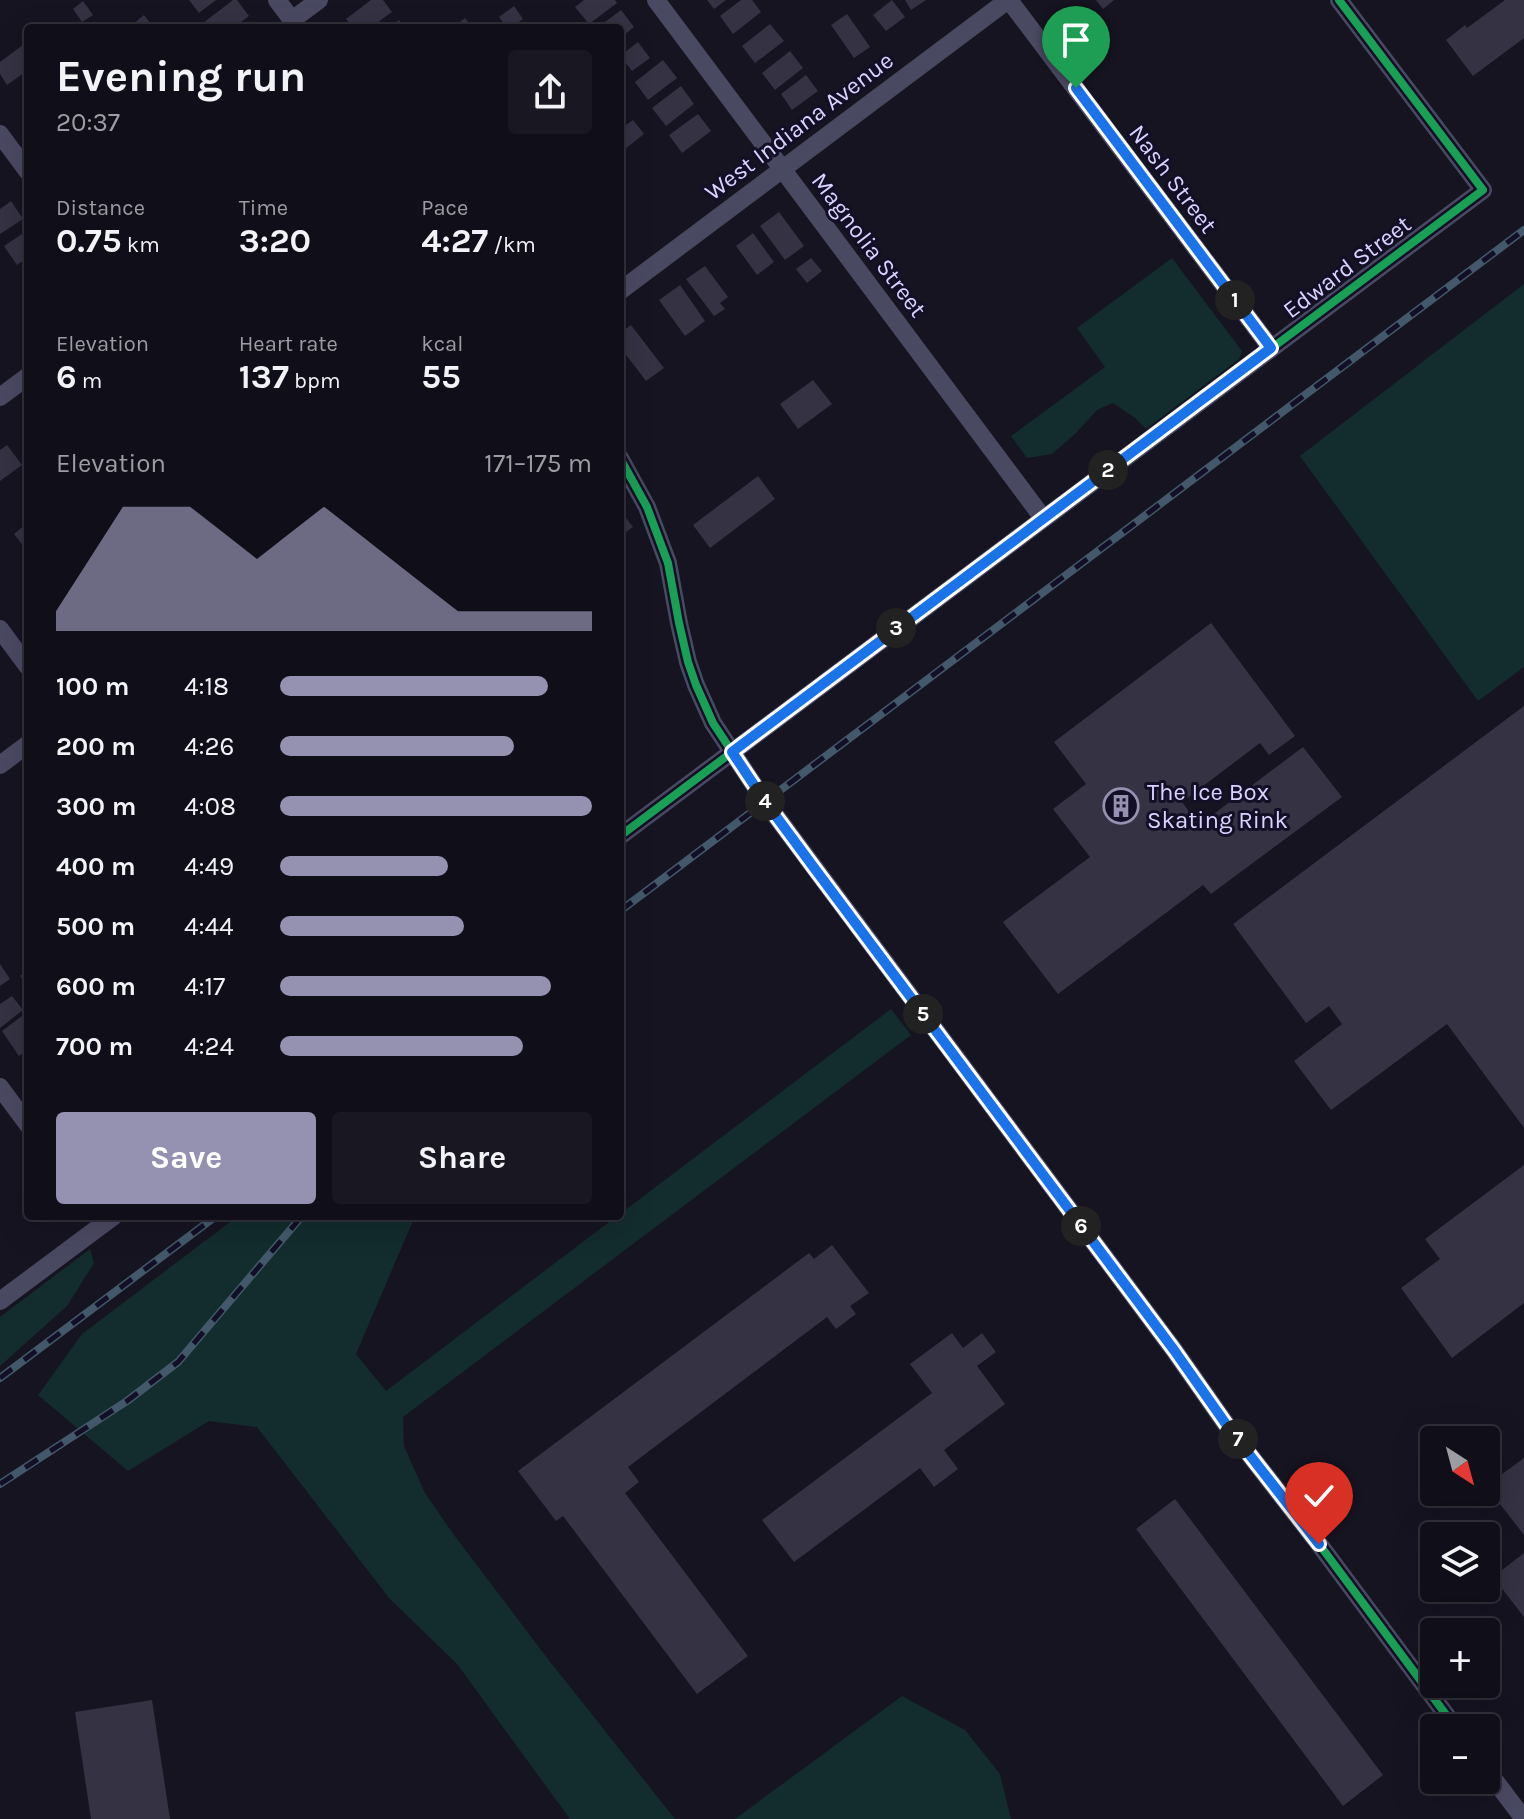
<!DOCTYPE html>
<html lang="en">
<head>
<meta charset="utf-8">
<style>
	:root { --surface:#100f19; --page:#191822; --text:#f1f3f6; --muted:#9c9ca2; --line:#302f38; --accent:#9591b1 }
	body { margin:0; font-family:Karla,sans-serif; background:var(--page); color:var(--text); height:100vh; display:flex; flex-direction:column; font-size:30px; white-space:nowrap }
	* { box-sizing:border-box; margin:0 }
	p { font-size:26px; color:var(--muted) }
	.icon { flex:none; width:44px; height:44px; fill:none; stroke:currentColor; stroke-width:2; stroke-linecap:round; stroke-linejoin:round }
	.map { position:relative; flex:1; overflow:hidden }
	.details { position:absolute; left:24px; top:24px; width:600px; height:1196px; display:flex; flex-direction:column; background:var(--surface); border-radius:8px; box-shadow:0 8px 32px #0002,0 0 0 2px var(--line) }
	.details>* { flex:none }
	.needle { width:52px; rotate:144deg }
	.fabs { position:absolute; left:1420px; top:1426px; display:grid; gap:16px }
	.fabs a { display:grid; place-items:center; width:80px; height:80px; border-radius:8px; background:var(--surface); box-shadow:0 8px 32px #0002,0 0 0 2px var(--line); font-size:40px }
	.pin { position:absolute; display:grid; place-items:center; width:68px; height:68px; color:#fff; margin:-82px -34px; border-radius:50% 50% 50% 0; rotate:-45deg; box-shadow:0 0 8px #0007 }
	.pin .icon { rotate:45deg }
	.km { position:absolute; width:40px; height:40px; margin:-20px; border-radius:50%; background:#222; color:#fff; font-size:22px; line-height:40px; text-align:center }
	.round { display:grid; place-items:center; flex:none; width:84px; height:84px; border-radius:8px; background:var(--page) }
	.overview { display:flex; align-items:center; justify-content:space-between; height:136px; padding:0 32px }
	h1 { font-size:44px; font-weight:700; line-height:60px }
	.metrics { display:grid; grid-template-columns:repeat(3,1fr); gap:12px; height:136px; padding:8px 32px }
	.metrics div { display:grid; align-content:center }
	.metrics b { font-size:34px; font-weight:700 }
	.metrics small { font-size:22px; font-weight:400 }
	.metrics p { font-size:22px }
	.chart { height:224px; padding:16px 32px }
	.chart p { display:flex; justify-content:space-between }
	.chart svg { width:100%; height:144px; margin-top:8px; fill:var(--accent); opacity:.7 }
	.cta { display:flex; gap:16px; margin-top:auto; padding:16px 32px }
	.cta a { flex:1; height:92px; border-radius:8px; background:var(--accent); color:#fff; font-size:32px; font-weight:700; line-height:92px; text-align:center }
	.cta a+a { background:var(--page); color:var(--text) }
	ul { padding:0 32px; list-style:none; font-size:26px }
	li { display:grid; grid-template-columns:128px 96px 1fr; align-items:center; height:60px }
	li i { height:20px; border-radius:10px; background:var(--accent) }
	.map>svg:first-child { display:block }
	.green { fill:#132c2d }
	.building { fill:#343243 }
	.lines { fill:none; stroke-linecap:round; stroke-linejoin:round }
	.minor { stroke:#4a4962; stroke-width:18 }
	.rail-casing { stroke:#43596b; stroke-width:8 }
	.rail { stroke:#130f26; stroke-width:5; stroke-dasharray:15; stroke-linecap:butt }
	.cycleway-casing { stroke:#130f26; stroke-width:13 }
	.cycleway { stroke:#1a9f57; stroke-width:8 }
	.route-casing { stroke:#fff; stroke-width:16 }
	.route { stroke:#1a73e8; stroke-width:10 }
	.labels { text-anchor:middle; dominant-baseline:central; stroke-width:6; stroke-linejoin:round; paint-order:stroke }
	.street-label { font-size:24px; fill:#d9d4ff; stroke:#130f26 }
	.poi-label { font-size:24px; fill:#d9d4ff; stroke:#130f26; text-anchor:start }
</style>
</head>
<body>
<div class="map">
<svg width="1524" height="1819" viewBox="0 0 1524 1819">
	<rect width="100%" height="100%" fill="#161421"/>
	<g class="green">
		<polygon points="1172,258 1242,351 1239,359 1146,429 1135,418 1113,403 1097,410 1076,433 1052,454 1027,458 1011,436 1105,367 1077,328"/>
		<polygon points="1524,284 1524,667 1478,701 1300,456"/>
		<polygon points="891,1009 911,1035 403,1417 404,1446 425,1493 454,1535 548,1659 675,1819 570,1819 457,1664 389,1598 257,1427 209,1421 128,1471 38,1395 82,1334 238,1216 415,1216 356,1354 386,1391 617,1216 620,1216 620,1214"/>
		<polygon points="90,1249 94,1263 67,1306 0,1366 0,1317"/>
		<polygon points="902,1696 965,1730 1000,1774 1011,1819 735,1819"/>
	</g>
	<g class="building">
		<polygon points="189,0 216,0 199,13"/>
		<polygon points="233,0 237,0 249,16 233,28 206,28 203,23"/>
		<polygon points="371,0 383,0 392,12 370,28 353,28 346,19"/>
		<polygon points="584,0 615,0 617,3 589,24 575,7"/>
		<polygon points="707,0 726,0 714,9"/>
		<polygon points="741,0 752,0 761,12 733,34 720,16"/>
		<polygon points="892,0 905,17 886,31 873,15"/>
		<polygon points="905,0 926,0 911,10"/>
		<polygon points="1096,0 1114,0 1103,9"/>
		<polygon points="1505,0 1524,0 1524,38 1473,76 1446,40 1465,25 1467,28"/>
		<polygon points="83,1 93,15 82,22 73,9"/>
		<polygon points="514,6 523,19 510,28 507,28 499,17"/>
		<polygon points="621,10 634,27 620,38 620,28 597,28"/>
		<polygon points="847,14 870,47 854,58 831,25"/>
		<polygon points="144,15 153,27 128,28"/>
		<polygon points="465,18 473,28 452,28"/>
		<polygon points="399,20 405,28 388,28"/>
		<polygon points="770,24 784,41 755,63 742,46"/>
		<polygon points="638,42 650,58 632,71 620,56"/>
		<polygon points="23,45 28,52 28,70 7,85 0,74 0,62"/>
		<polygon points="790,51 803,68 775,90 762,73"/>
		<polygon points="663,60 677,78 648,100 635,82"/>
		<polygon points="806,75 818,91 792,110 781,94"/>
		<polygon points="681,86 694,104 666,126 652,108"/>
		<polygon points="698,114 711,131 682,153 669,135"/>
		<polygon points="633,120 644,134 620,153 620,129"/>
		<polygon points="11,201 23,219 0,234 0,209"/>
		<polygon points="779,212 804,246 785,260 760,226"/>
		<polygon points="28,230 28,257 17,265 4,246"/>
		<polygon points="753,233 774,262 757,275 736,246"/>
		<polygon points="811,258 822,271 807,283 796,269"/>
		<polygon points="705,266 728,297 720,303 725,309 714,316 686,279"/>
		<polygon points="680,285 705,321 685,336 659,300"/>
		<polygon points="631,325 664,368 646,381 620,347 620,333"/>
		<polygon points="813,380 832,404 798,429 780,404"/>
		<polygon points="7,445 22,465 0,481 0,450"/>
		<polygon points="758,476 775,499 710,548 693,525"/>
		<polygon points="620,510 633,527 620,536"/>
		<polygon points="25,525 28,529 28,546 25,548 14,534"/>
		<polygon points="1211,623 1295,736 1269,755 1260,743 1182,802 1199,825 1303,747 1342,797 1211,894 1203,885 1058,994 1003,922 1090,857 1053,809 1086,784 1054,742"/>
		<polygon points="1524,706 1524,1128 1447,1024 1331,1110 1294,1061 1342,1024 1329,1006 1306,1023 1233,924"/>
		<polygon points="0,964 10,979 0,986"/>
		<polygon points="28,969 28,986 20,976"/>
		<polygon points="12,996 23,1010 0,1028 0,1004"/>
		<polygon points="22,1016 27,1022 28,1021 28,1049 19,1056 2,1031"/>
		<polygon points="1524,1165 1524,1303 1452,1358 1401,1288 1440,1259 1425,1239"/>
		<polygon points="832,1245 869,1293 850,1306 856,1314 836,1329 827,1317 628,1467 639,1482 625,1493 748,1656 697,1694 563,1516 556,1521 518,1471 809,1253 814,1259"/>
		<polygon points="952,1333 963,1348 982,1333 996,1352 977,1366 1005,1404 944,1450 958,1469 934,1487 920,1468 794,1562 762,1520 932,1393 910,1364"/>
		<polygon points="1524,1458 1524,1535 1486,1486"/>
		<polygon points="1175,1499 1383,1775 1343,1806 1136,1529"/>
		<polygon points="1524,1553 1524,1617 1493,1577"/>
		<polygon points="152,1700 170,1819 91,1819 75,1712"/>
	</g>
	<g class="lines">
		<g class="minor">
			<polyline points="277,0 298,28"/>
			<polyline points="656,0 1043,518"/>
			<polyline points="1009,0 1271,348"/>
			<polyline points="292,20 319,0"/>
			<polyline points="0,134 28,172"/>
			<polyline points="620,291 1008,0"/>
			<polyline points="0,397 28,376"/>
			<polyline points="620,458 647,507 668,563 679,623 688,662 696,685 713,723 764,800 1174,1350 1228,1427 1319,1544 1456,1728"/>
			<polyline points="0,629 28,667"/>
			<polyline points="0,765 28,744"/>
			<polyline points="620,836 1483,190 1339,0"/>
			<polyline points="0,1087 28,1125"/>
			<polyline points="0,1301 114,1216"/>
			<polyline points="1486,1769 1524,1819"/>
		</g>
		<defs>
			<g id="rail">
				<polyline points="620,911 1524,230"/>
				<polyline points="0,1378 216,1216"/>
				<polyline points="0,1484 127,1401 178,1362 302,1216"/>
			</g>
		</defs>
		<use href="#rail" class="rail-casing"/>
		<use href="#rail" class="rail"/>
		<defs>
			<g id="cycleway">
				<polyline points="620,458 647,507 668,563 679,623 688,662 696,685 713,723 764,800 1174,1350 1228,1427 1319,1544 1456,1728"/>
				<polyline points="620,836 1483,190 1339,0"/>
			</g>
		</defs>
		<use href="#cycleway" class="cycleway-casing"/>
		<use href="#cycleway" class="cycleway"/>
	</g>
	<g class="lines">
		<defs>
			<polyline id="route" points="1076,88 1271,348 732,752 764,800 815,869 1174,1350 1228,1427 1319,1544"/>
		</defs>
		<use href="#route" class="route-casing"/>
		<use href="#route" class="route"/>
	</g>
	<defs>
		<symbol id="building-ring" viewBox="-11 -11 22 22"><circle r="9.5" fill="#130f26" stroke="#9591b1" stroke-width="1.5"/><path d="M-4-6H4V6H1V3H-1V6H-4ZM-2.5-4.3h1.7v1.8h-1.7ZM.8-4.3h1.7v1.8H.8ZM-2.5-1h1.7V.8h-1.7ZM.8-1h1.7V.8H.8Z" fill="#9591b1"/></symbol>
	</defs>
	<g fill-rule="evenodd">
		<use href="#building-ring" x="1101" y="786" width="40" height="40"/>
	</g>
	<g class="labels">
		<g class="street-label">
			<text transform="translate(799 126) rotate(-37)">West Indiana Avenue</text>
			<text transform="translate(1173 179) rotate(53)">Nash Street</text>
			<text transform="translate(869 245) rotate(53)">Magnolia Street</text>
			<text transform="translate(1347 267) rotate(-37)">Edward Street</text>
		</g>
		<g class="poi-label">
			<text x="1147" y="792">The Ice Box<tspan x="1147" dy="28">Skating Rink</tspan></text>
		</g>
	</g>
</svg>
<div class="fabs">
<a><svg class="needle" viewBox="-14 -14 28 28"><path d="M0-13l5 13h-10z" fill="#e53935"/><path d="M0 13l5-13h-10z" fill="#9c9ca2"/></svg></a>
<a><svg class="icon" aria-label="layers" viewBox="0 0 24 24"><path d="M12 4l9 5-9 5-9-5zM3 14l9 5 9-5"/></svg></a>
<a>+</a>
<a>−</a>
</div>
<div class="pin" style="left:1076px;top:88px;background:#1e9e55"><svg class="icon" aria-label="arrive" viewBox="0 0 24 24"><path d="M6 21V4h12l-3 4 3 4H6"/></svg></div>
<div class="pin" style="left:1319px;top:1544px;background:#d93025"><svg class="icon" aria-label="check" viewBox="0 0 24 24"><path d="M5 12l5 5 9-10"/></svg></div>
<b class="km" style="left:1235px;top:300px">1</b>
<b class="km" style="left:1108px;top:470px">2</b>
<b class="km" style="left:896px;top:628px">3</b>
<b class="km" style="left:765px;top:801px">4</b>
<b class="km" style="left:923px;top:1014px">5</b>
<b class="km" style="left:1081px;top:1226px">6</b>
<b class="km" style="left:1238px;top:1439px">7</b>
<section class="details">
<div class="overview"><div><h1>Evening run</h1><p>20:37</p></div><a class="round"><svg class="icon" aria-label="share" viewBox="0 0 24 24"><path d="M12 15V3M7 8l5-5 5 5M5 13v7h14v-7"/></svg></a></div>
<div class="metrics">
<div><p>Distance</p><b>0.75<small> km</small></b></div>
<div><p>Time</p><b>3:20</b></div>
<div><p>Pace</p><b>4:27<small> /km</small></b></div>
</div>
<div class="metrics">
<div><p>Elevation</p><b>6<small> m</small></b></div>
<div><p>Heart rate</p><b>137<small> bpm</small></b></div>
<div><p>kcal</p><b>55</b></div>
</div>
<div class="chart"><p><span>Elevation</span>171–175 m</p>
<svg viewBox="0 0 160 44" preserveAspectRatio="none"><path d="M0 44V38L10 22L20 6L30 6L40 6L50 14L60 22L70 14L80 6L90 14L100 22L110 30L120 38L130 38L140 38L150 38L160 38V44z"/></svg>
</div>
<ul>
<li><b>100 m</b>4:18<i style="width:86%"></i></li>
<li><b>200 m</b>4:26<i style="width:75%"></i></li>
<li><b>300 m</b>4:08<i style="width:100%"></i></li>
<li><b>400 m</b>4:49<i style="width:54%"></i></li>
<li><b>500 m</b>4:44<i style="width:59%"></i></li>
<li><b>600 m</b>4:17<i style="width:87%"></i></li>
<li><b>700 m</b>4:24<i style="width:78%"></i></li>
</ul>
<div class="cta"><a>Save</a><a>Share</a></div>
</section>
</div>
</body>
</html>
